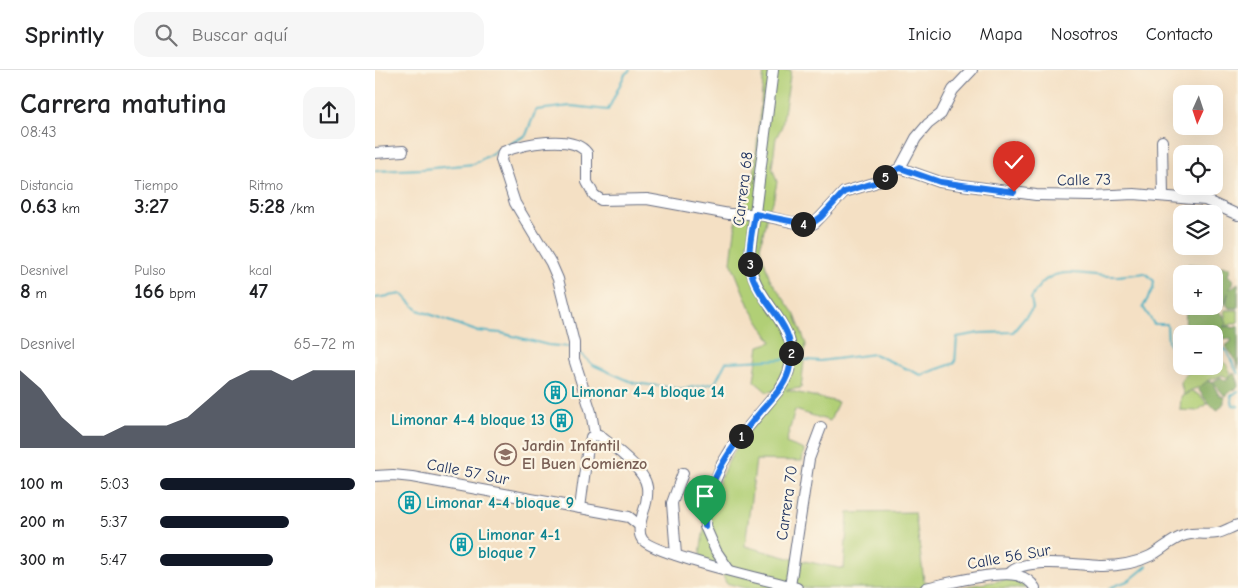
<!DOCTYPE html>
<html lang="es">
<head>
<meta charset="utf-8">
<style>
	:root { --surface:#fff; --page:#f6f6f6; --text:#202124; --muted:#757577; --line:#e0e0e0; --accent:#111827 }
	body { margin:0; font-family:"Comic Neue",sans-serif; background:var(--page); color:var(--text); height:100vh; display:flex; flex-direction:column; font-size:19px; white-space:nowrap }
	* { box-sizing:border-box; margin:0 }
	p { font-size:16px; color:var(--muted) }
	.icon { flex:none; width:28px; height:28px; fill:none; stroke:currentColor; stroke-width:2; stroke-linecap:round; stroke-linejoin:round }
	.map { position:relative; flex:1; overflow:hidden }
	.sheet { display:flex; flex-direction:column; background:var(--surface); width:375px }
	.sheet>* { flex:none }
	.needle { width:32px; rotate:183deg }
	.fabs { position:absolute; left:798px; top:15px; display:grid; gap:10px }
	.fabs a { display:grid; place-items:center; width:50px; height:50px; border-radius:10px; background:var(--surface); box-shadow:0 5px 20px #0002; font-size:25px }
	.pin { position:absolute; display:grid; place-items:center; width:42px; height:42px; color:#fff; margin:-51px -21px; border-radius:50% 50% 50% 0; rotate:-45deg; box-shadow:0 0 5px #0007 }
	.pin .icon { rotate:45deg }
	.km { position:absolute; width:25px; height:25px; margin:-12px; border-radius:50%; background:#222; color:#fff; font-size:14px; line-height:25px; text-align:center }
	.round { display:grid; place-items:center; flex:none; width:52px; height:52px; border-radius:15px; background:var(--page) }
	.headline { display:flex; align-items:center; justify-content:space-between; height:85px; padding:0 20px }
	h1 { font-size:28px; font-weight:700; line-height:38px }
	.metrics { display:grid; grid-template-columns:repeat(3,1fr); gap:8px; height:85px; padding:5px 20px }
	.metrics div { display:grid; align-content:center }
	.metrics b { font-size:21px; font-weight:700 }
	.metrics small { font-size:14px; font-weight:400 }
	.metrics p { font-size:14px }
	.chart { height:140px; padding:10px 20px }
	.chart p { display:flex; justify-content:space-between }
	.chart svg { width:100%; height:90px; margin-top:5px; fill:var(--accent); opacity:.7 }
	ul { padding:0 20px; list-style:none; font-size:16px }
	li { display:grid; grid-template-columns:80px 60px 1fr; align-items:center; height:38px }
	li i { height:12px; border-radius:6px; background:var(--accent) }
	header { display:flex; align-items:center; gap:30px; box-sizing:border-box; height:70px; padding:0 25px; background:var(--surface); border-bottom:1px solid var(--line) }
	header strong { font-size:24px }
	nav { display:flex; gap:28px; margin-inline-start:auto; font-size:18px }
	.search { width:350px; height:45px; background:var(--page); display:flex; align-items:center; gap:12px; box-sizing:border-box; padding:0 18px; border-radius:15px; color:var(--muted); font-size:19px }
	main { display:flex; flex:1; min-height:0 }
	.map>svg:first-child { display:block }
	.green { fill:#b1cf76; stroke:#667f6a }
	.forest { fill:#8cb267; stroke:#547062 }
	.lines { fill:none; stroke-linecap:round; stroke-linejoin:round }
	.stream { stroke:#44afc2; stroke-width:2 }
	.minor-casing { stroke:#676d82; stroke-width:12 }
	.minor { stroke:#fff; stroke-width:10 }
	.route-casing { stroke:#fff; stroke-width:10 }
	.route { stroke:#1a73e8; stroke-width:6 }
	.labels { text-anchor:middle; dominant-baseline:central; stroke-width:4.5; stroke-linejoin:round; paint-order:stroke }
	.street-label { font-size:16px; fill:#1b2f5e; stroke:#fcf5e5 }
	.culture-label { font-size:16px; font-weight:bold; fill:#0d838f; stroke:#fcf5e5; text-anchor:start }
	.education-label { font-size:16px; font-weight:bold; fill:#785e54; stroke:#fcf5e5; text-anchor:start }
</style>
</head>
<body>
<header>
<strong>Sprintly</strong>
<div class="search"><svg class="icon" aria-label="search" viewBox="0 0 24 24"><circle cx="10" cy="10" r="6"/><path d="M15 15l6 6"/></svg>Buscar aquí</div>
<nav><a>Inicio</a><a>Mapa</a><a>Nosotros</a><a>Contacto</a></nav>
</header>
<main>
<section class="sheet">
<div class="headline"><div><h1>Carrera matutina</h1><p>08:43</p></div><a class="round"><svg class="icon" aria-label="share" viewBox="0 0 24 24"><path d="M12 15V3M7 8l5-5 5 5M5 13v7h14v-7"/></svg></a></div>
<div class="metrics">
<div><p>Distancia</p><b>0.63<small> km</small></b></div>
<div><p>Tiempo</p><b>3:27</b></div>
<div><p>Ritmo</p><b>5:28<small> /km</small></b></div>
</div>
<div class="metrics">
<div><p>Desnivel</p><b>8<small> m</small></b></div>
<div><p>Pulso</p><b>166<small> bpm</small></b></div>
<div><p>kcal</p><b>47</b></div>
</div>
<div class="chart"><p><span>Desnivel</span>65–72 m</p>
<svg viewBox="0 0 160 44" preserveAspectRatio="none"><path d="M0 44V6L10 15L20 29L30 38L40 38L50 33L60 33L70 33L80 29L90 20L100 11L110 6L120 6L130 11L140 6L150 6L160 6V44z"/></svg>
</div>
<ul>
<li><b>100 m</b>5:03<i style="width:100%"></i></li>
<li><b>200 m</b>5:37<i style="width:66%"></i></li>
<li><b>300 m</b>5:47<i style="width:58%"></i></li>
</ul>
</section>
<div class="map">
<svg width="863" height="518" viewBox="0 0 863 518">
	<rect width="100%" height="100%" fill="#fcf5e5"/>
	<filter id="ink" filterUnits="userSpaceOnUse"><feTurbulence type="fractalNoise" baseFrequency=".02" numOctaves="2"/><feDisplacementMap in="SourceGraphic" scale="10" xChannelSelector="R" yChannelSelector="G"/><feConvolveMatrix kernelMatrix="1 2 1 2 8 2 1 2 1" color-interpolation-filters="sRGB"/></filter>
	<filter id="wash" filterUnits="userSpaceOnUse"><feTurbulence type="fractalNoise" baseFrequency=".0096" numOctaves="4" result="noise"/><feDisplacementMap in="SourceGraphic" scale="20" xChannelSelector="R" yChannelSelector="G"/><feGaussianBlur stdDeviation="1.12" result="paint"/><feColorMatrix in="noise" values="0 0 0 0 0 0 0 0 0 0 0 0 0 0 0 0 0 1.4 0 .05"/><feComposite in="paint" operator="in"/></filter>
	<g filter="url(#wash)">
		<rect width="100%" height="100%" fill="#f4e0c4"/>
		<g class="green">
			<path d="M 389,0 L 416,0 L 407,56 L 401,68 L 397,97 L 402,112 L 398,132 L 393,140 L 385,178 L 395,209 L 420,245 L 431,274 L 426,318 L 411,320 L 463,332 L 455,351 L 420,340 L 411,373 L 429,380 L 427,391 L 381,390 L 370,476 L 414,488 L 469,499 L 473,443 L 540,442 L 549,511 L 563,518 L 370,518 L 351,513 L 347,503 L 325,485 C 329,449 341,410 361,379 C 373,358 391,339 406,320 L 392,322 L 379,311 L 384,276 L 397,272 L 374,236 L 356,192 L 361,152 L 378,116 Z"/>
			<polygon points="849,240 863,240 863,252 852,256"/>
			<path d="M 847,291 L 852,295 L 855,302 L 853,309 L 848,305 L 832,311 L 831,315 L 816,320 L 809,325 L 817,321 L 827,327 L 832,334 L 822,341 L 805,340 L 806,327 L 809,325 C 808,321 806,317 806,313 C 808,301 829,296 839,296 L 839,293 Z"/>
			<polygon points="633,509 644,513 652,518 584,518"/>
		</g>
		<g class="forest">
			<path d="M 813,194 L 856,197 L 853,205 L 858,210 L 855,219 L 863,213 L 863,238 L 854,238 L 851,234 L 853,223 L 850,233 L 843,241 L 848,245 L 852,254 L 848,257 L 854,256 L 859,258 L 863,256 L 863,299 L 859,287 L 850,276 L 856,272 L 856,269 C 847,268 843,270 839,264 L 818,264 L 819,261 L 817,262 L 810,260 L 811,236 L 839,236 L 839,204 L 813,204 Z"/>
			<polygon points="856,304 860,304 863,316 850,326 838,312 845,307 851,311"/>
			<polygon points="832,311 838,313 843,324 849,327 849,333 843,340 834,334 823,319"/>
		</g>
		<g class="lines">
			<g class="stream">
				<polyline points="131,76 151,65 161,40 196,36 233,40 250,4 255,0"/>
				<polyline points="0,101 48,99 99,94 124,79"/>
				<polyline points="0,228 27,224 43,240 101,261 126,263 173,275 195,277"/>
				<polyline points="202,280 218,295 259,313 308,319 340,313 351,292 413,289"/>
				<polyline points="839,280 847,278 852,282 863,304"/>
				<path d="M 420,289 L 445,291 L 499,284 L 546,305 L 580,293 L 582,267 L 605,263 L 638,262 L 658,238 L 656,229 C 675,188 708,208 743,206 C 752,205 761,204 770,203 L 779,211 L 778,219 L 768,237 L 779,254 L 792,254 L 793,273 L 803,289 L 806,291"/>
				<polyline points="863,321 856,326 858,335 863,336"/>
				<polyline points="734,518 755,510 772,496"/>
			</g>
		</g>
	</g>
	<g filter="url(#ink)">
		<g class="lines">
			<defs>
				<g id="minor">
					<polyline points="787,71 788,126"/>
					<polyline points="0,83 28,81"/>
					<polyline points="525,98 565,112 661,125 717,126 759,124 830,130 863,145"/>
					<polyline points="525,98 541,68 553,54 566,44 578,20 597,0"/>
					<path d="M 220,365 L 216,342 L 199,289 L 199,273 L 183,209 L 176,193 L 140,133 L 126,90 L 128,82 C 147,74 198,63 212,83 L 212,112 L 219,125 L 226,130 L 272,129 L 354,144 L 380,144 L 430,155 L 435,155 L 440,153 L 469,122 L 499,113 L 525,98"/>
					<polyline points="0,406 18,405 37,407 254,447 265,456"/>
					<path d="M 205,438 L 212,384 L 216,367 L 224,365 C 237,376 270,399 272,417 C 273,426 271,435 268,443 C 266,451 262,462 267,469 C 275,484 398,511 422,518"/>
					<polyline points="301,485 297,433 308,403"/>
					<path d="M 354,500 L 341,481 L 330,456 L 330,447 L 334,426 L 347,394 L 359,374 L 404,320 C 443,264 380,239 374,190 L 398,0"/>
					<path d="M 634,504 C 649,486 705,495 727,496 C 742,496 761,493 775,486 C 787,480 798,468 811,465 C 822,462 832,465 842,463 C 849,462 856,457 863,455"/>
					<polyline points="415,516 434,389 446,357"/>
					<path d="M 551,518 C 572,513 621,501 641,505 C 649,507 656,511 660,518"/>
				</g>
			</defs>
			<use href="#minor" class="minor-casing"/>
			<use href="#minor" class="minor"/>
		</g>
	</g>
	<g class="lines" filter="url(#ink)">
		<defs>
			<path id="route" d="M 330,456 C 327,413 361,371 387,340 C 399,326 412,314 415,296 C 422,254 390,240 378,208 C 370,188 377,164 380,144 L 435,155 L 446,147 L 469,122 L 499,113 L 525,98 L 565,112 L 639,122"/>
		</defs>
		<use href="#route" class="route-casing"/>
		<use href="#route" class="route"/>
	</g>
	<defs>
		<symbol id="building-ring" viewBox="-11 -11 22 22"><circle r="9.5" fill="#fcf5e5" stroke="#0f9aa8" stroke-width="1.5"/><path d="M-4-6H4V6H1V3H-1V6H-4ZM-2.5-4.3h1.7v1.8h-1.7ZM.8-4.3h1.7v1.8H.8ZM-2.5-1h1.7V.8h-1.7ZM.8-1h1.7V.8H.8Z" fill="#0f9aa8"/></symbol>
		<symbol id="school-ring" viewBox="-11 -11 22 22"><circle r="9.5" fill="#fcf5e5" stroke="#8d6e63" stroke-width="1.5"/><path d="M0-5L7-2L0 1L-7-2ZM-4 1L0 2.5L4 1V4Q0 6-4 4Z" fill="#8d6e63"/></symbol>
	</defs>
	<g fill-rule="evenodd">
		<use href="#building-ring" x="168" y="310" width="25" height="25"/>
		<use href="#building-ring" x="174" y="338" width="25" height="25"/>
		<use href="#school-ring" x="118" y="372" width="25" height="25"/>
		<use href="#building-ring" x="22" y="420" width="25" height="25"/>
		<use href="#building-ring" x="74" y="462" width="25" height="25"/>
	</g>
	<g class="labels">
		<g class="street-label">
			<text transform="translate(709 110) rotate(-1)">Calle 73</text>
			<text transform="translate(368 119) rotate(-83)">Carrera 68</text>
			<text transform="translate(93 402) rotate(11)">Calle 57 Sur</text>
			<text transform="translate(412 433) rotate(-82)">Carrera 70</text>
			<text transform="translate(634 487) rotate(-10)">Calle 56 Sur</text>
		</g>
		<g class="culture-label">
			<text x="196" y="322">Limonar 4-4 bloque 14</text>
			<text x="170" y="350" text-anchor="end">Limonar 4-4 bloque 13</text>
			<text x="51" y="433">Limonar 4-4 bloque 9</text>
			<text x="103" y="465">Limonar 4-1<tspan x="103" dy="18">bloque 7</tspan></text>
		</g>
		<g class="education-label">
			<text x="147" y="376">Jardin Infantil<tspan x="147" dy="18">El Buen Comienzo</tspan></text>
		</g>
	</g>
</svg>
<div class="fabs">
<a><svg class="needle" viewBox="-14 -14 28 28"><path d="M0-13l5 13h-10z" fill="#e53935"/><path d="M0 13l5-13h-10z" fill="#757577"/></svg></a>
<a><svg class="icon" aria-label="locate" viewBox="0 0 24 24"><circle cx="12" cy="12" r="6"/><path d="M12 2v4M12 18v4M2 12h4M18 12h4"/></svg></a>
<a><svg class="icon" aria-label="layers" viewBox="0 0 24 24"><path d="M12 4l9 5-9 5-9-5zM3 14l9 5 9-5"/></svg></a>
<a>+</a>
<a>−</a>
</div>
<div class="pin" style="left:330px;top:456px;background:#1e9e55"><svg class="icon" aria-label="arrive" viewBox="0 0 24 24"><path d="M6 21V4h12l-3 4 3 4H6"/></svg></div>
<div class="pin" style="left:639px;top:122px;background:#d93025"><svg class="icon" aria-label="check" viewBox="0 0 24 24"><path d="M5 12l5 5 9-10"/></svg></div>
<b class="km" style="left:366px;top:366px">1</b>
<b class="km" style="left:416px;top:283px">2</b>
<b class="km" style="left:375px;top:194px">3</b>
<b class="km" style="left:428px;top:154px">4</b>
<b class="km" style="left:510px;top:107px">5</b>
</div>
</main>
</body>
</html>
